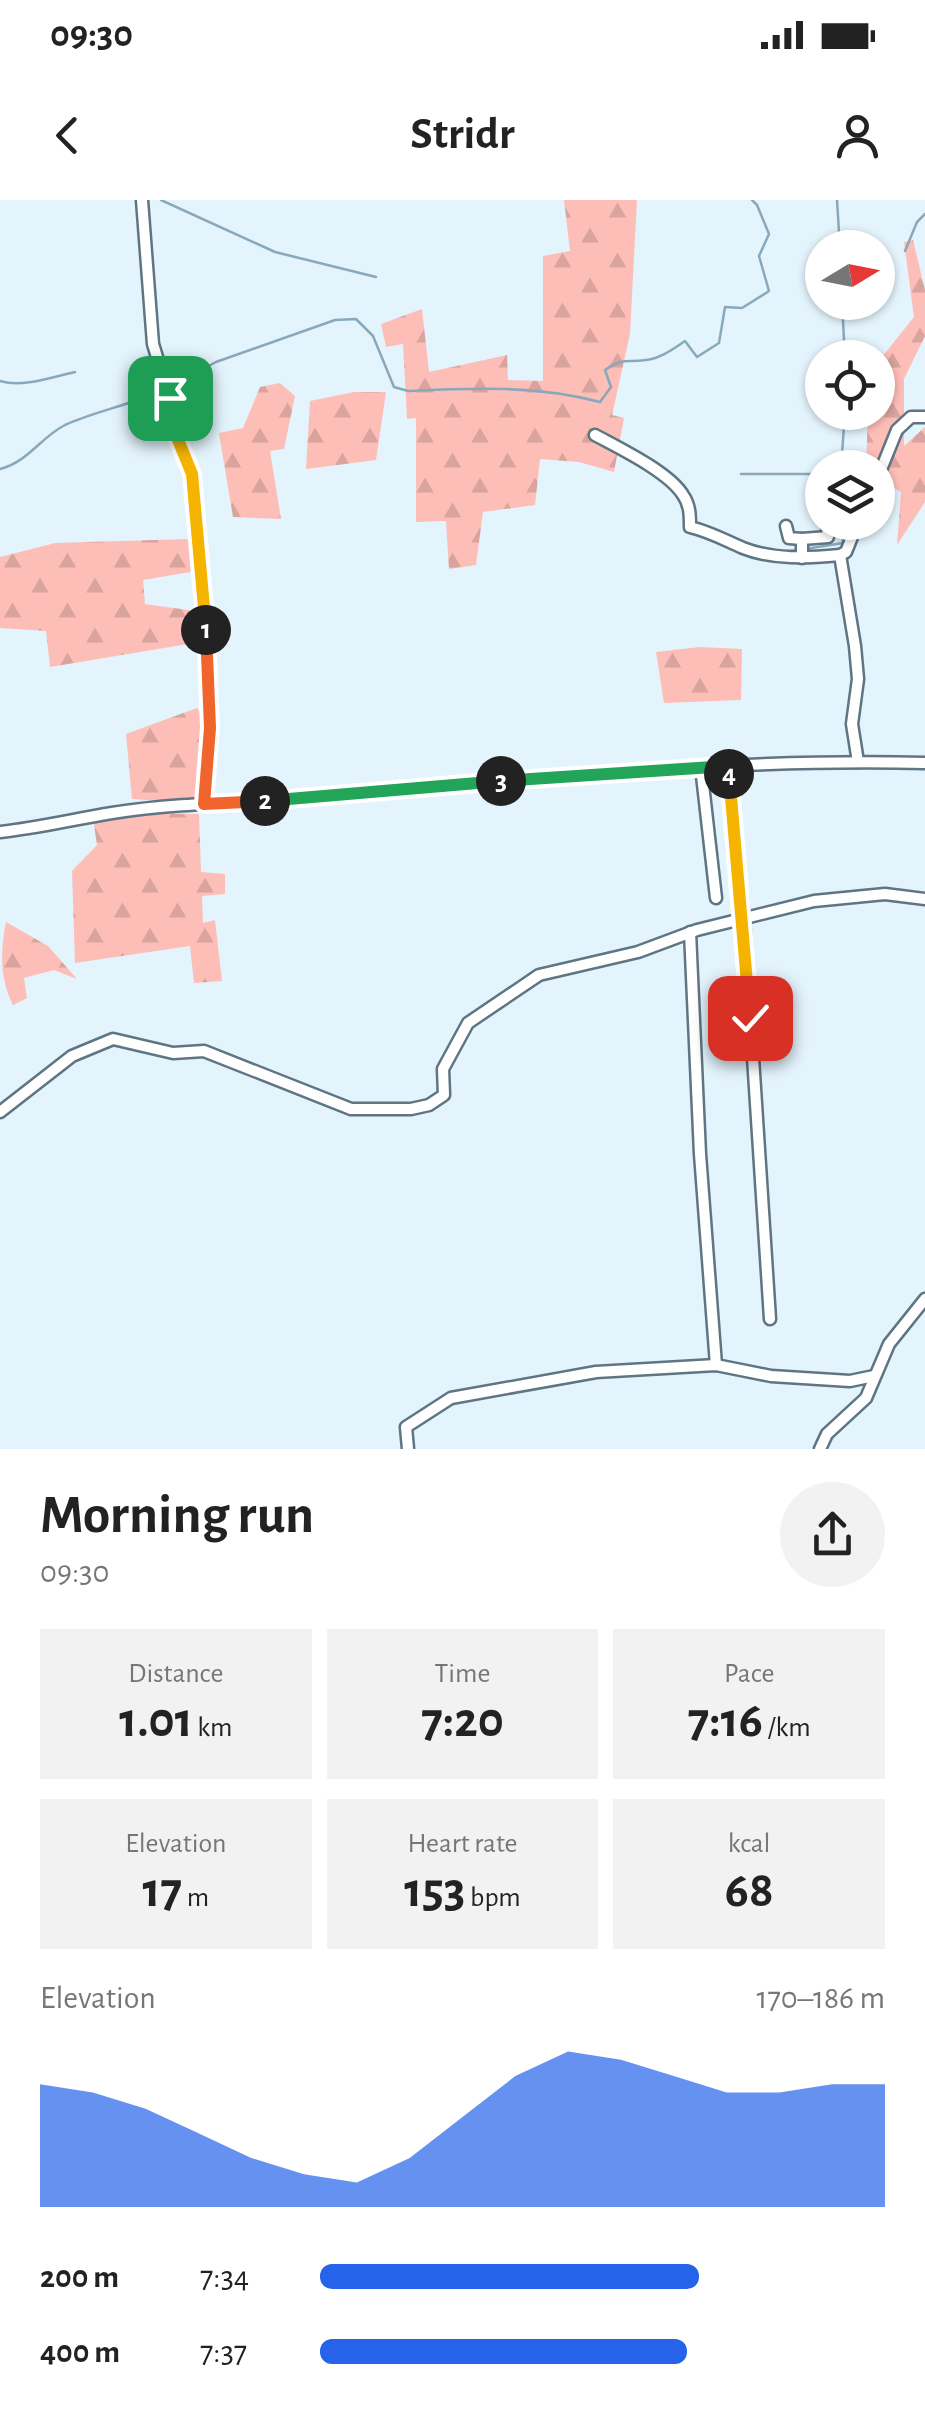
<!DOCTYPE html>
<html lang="en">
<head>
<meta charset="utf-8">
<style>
	:root { --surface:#fff; --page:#f2f2f2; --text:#222; --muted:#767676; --accent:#2563eb }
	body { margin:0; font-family:"Alegreya Sans",sans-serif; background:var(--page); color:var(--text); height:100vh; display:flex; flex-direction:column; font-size:38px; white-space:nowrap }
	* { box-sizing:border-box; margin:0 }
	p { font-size:32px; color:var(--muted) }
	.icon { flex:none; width:55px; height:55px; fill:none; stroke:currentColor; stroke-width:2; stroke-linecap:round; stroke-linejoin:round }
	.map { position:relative; height:1249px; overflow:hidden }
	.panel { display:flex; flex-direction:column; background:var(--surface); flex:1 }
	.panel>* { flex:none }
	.needle { width:65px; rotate:80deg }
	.tools { position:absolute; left:805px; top:30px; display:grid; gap:20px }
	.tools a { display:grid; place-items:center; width:90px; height:90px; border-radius:50%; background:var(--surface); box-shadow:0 2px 8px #0004; font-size:50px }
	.pin { position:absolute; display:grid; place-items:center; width:85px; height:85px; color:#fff; margin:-42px; border-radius:20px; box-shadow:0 5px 15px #0006 }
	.km { position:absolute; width:50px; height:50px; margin:-25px; border-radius:50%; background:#222; color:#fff; font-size:28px; line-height:50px; text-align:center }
	.round { display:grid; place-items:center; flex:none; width:105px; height:105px; border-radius:52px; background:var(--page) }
	.head { display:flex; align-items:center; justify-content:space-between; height:170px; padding:0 40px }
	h1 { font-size:55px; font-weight:700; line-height:75px }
	.figures { display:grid; grid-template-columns:repeat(3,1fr); gap:15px; height:170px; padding:10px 40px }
	.figures div { display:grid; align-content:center; border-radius:0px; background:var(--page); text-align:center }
	.figures b { font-size:50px; font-weight:700 }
	.figures small { font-size:28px; font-weight:400 }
	.figures p { font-size:28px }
	.chart { height:280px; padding:20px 40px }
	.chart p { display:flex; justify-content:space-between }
	.chart svg { width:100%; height:180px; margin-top:10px; fill:var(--accent); opacity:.7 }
	ul { padding:0 40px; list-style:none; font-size:32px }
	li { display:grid; grid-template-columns:160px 120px 1fr; align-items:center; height:75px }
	li i { height:25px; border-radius:12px; background:var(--accent) }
	.status { display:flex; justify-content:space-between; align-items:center; height:70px; padding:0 50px; background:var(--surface); direction:ltr }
	.status svg { height:28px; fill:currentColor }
	header { display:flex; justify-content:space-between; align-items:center; height:130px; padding:0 40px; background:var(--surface); font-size:45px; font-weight:700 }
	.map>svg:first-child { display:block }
	.forest { fill:url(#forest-firs) }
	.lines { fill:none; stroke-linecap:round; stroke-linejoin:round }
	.stream { stroke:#88a9bc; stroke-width:2.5 }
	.minor-casing { stroke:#5e7583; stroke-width:15 }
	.minor { stroke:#fff; stroke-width:10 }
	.split-1-casing { stroke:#fff; stroke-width:20 }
	.split-2-casing { stroke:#fff; stroke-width:20 }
	.split-3-casing { stroke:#fff; stroke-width:20 }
	.split-4-casing { stroke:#fff; stroke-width:20 }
	.split-5-casing { stroke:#fff; stroke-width:20 }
	.split-1 { stroke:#f5b400; stroke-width:12 }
	.split-2 { stroke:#f0652b; stroke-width:12 }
	.split-3 { stroke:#22a559; stroke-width:12 }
	.split-4 { stroke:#22a559; stroke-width:12 }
	.split-5 { stroke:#f5b400; stroke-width:12 }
</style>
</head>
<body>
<div class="status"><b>09:30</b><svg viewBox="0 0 49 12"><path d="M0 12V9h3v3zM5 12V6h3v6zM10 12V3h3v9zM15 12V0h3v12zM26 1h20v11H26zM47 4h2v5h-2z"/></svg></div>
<header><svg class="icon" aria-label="back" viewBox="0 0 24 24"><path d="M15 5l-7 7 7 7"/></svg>Stridr<svg class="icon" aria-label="person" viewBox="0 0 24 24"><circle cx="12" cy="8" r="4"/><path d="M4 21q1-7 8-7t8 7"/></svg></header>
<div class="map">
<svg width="925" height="1249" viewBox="0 0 925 1249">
	<defs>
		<pattern id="forest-firs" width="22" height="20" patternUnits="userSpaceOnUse" patternTransform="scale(2.5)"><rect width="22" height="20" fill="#febeb8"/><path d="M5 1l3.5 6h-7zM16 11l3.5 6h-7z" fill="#d9a39e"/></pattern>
	</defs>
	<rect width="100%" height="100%" fill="#e4f4fd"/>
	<g class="forest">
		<polygon points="564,0 637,0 630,134 612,215 624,218 614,272 579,262 540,259 535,305 483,312 476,365 449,369 446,321 416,322 416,218 407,219 403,144 386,147 381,124 422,109 429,172 507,155 508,180 543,181 543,56 570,51"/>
		<polygon points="913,40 925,90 925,136 904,179 904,246 925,227 925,302 897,345 901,292 878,278 878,268 866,268 868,213 878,212 878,162 914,117 904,42"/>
		<polygon points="280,183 295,196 284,249 270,251 281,319 233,317 219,233 243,228 260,187"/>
		<polygon points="354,192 386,192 376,260 306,269 310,201"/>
		<polygon points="189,339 202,370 143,380 145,404 195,411 206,441 50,467 46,431 0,428 0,357 55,343"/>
		<polygon points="700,447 742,449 741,500 664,503 656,452"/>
		<polygon points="197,508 210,528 204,604 132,599 126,534"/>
		<polygon points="112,613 199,614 201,672 225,674 225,694 202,696 203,723 215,720 222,781 194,783 190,746 75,763 72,671 97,645 93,618"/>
		<path d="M 6,722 L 48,746 L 77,779 L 54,770 L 24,778 L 27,798 L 13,805 C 0,779 0,752 6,722 Z"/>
	</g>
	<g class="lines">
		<g class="stream">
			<polyline points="161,0 275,52 376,77"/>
			<polyline points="837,0 840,48"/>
			<polyline points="905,51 917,22 925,14"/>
			<polyline points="842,102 845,158"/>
			<path d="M 0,181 C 23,188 52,177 75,172"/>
			<path d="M 170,187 L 216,162 L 335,120 L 356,119 L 373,136 L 394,187 L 408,191 C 473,188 536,185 600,202 L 611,187 L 605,170 C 624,157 625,163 646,160 C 661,158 673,149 685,141 L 697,157 L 719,143 L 725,107 L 742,108 L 769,91 L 759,56 L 769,34 L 757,5 L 752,0"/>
			<polyline points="841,268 845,212"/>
			<path d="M 0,269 C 28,262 41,237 65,225 C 96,211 131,205 162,190"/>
			<polyline points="741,274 822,274"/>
			<polyline points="805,349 843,343 840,322"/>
			<polyline points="780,352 797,350"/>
		</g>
		<defs>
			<g id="minor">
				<polyline points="142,0 153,144 171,203 173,225 192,274 204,390 210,528 204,604"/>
				<path d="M 595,235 C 619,248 669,272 683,295 C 690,305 690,315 690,327 C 711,332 724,340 743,348 C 773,360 808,358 840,355 L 846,352 L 858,322"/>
				<polyline points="878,277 897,230 911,217 925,217"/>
				<polyline points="786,326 789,338 802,339 802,358"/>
				<polyline points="802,339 828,337 827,325"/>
				<polyline points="840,355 855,446 858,479 852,524 858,562"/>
				<polyline points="728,566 744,719 770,1119"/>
				<polyline points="701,567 716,698"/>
				<path d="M 0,632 C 38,628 75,619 112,613 C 188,601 264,603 340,596 C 535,579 729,558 925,563"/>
				<polyline points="690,732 700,954 716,1165"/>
				<polyline points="0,912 72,856 113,839 173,853 204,851 351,909 411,909 429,905 444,895 443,869 468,823 539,775 638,752 697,730 814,701 885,694 925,699"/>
				<polyline points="408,1249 406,1227 451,1198 596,1172 716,1165 771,1176 850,1181 874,1176"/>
				<polyline points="820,1249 827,1234 866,1198 889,1144 925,1099"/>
			</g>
		</defs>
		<use href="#minor" class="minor-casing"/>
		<use href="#minor" class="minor"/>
	</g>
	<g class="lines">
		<defs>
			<polyline id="split-1" points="170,198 172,225 192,274 206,430"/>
			<polyline id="split-2" points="206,430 210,528 204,604 265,601"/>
			<polyline id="split-3" points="265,601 501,581"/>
			<polyline id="split-4" points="501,581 728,566 729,574"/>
			<polyline id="split-5" points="729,574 750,818"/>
		</defs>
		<use href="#split-1" class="split-1-casing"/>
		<use href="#split-2" class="split-2-casing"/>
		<use href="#split-3" class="split-3-casing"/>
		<use href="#split-4" class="split-4-casing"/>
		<use href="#split-5" class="split-5-casing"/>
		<use href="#split-1" class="split-1"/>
		<use href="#split-2" class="split-2"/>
		<use href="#split-3" class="split-3"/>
		<use href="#split-4" class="split-4"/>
		<use href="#split-5" class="split-5"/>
	</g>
</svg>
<div class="tools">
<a><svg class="needle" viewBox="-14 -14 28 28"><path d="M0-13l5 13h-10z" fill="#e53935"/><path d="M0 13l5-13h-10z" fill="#767676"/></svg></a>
<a><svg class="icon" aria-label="locate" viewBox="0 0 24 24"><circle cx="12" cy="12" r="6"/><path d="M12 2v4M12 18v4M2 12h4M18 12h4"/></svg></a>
<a><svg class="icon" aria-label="layers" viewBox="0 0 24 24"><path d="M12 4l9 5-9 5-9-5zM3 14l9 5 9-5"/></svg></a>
</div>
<div class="pin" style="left:170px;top:198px;background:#1e9e55"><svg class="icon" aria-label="arrive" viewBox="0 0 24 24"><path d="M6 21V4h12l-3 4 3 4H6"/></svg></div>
<div class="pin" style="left:750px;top:818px;background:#d93025"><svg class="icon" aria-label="check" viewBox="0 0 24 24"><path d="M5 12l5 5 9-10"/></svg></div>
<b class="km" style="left:206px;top:430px">1</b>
<b class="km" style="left:265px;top:601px">2</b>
<b class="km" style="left:501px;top:581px">3</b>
<b class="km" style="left:729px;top:574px">4</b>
</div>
<section class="panel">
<div class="head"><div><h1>Morning run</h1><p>09:30</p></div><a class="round"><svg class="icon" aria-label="share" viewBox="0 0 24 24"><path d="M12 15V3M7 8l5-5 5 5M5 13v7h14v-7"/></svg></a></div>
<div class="figures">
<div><p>Distance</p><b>1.01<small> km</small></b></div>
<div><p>Time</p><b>7:20</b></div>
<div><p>Pace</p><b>7:16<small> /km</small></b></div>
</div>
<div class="figures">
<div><p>Elevation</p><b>17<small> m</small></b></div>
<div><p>Heart rate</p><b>153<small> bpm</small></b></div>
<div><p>kcal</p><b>68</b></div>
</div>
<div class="chart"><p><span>Elevation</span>170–186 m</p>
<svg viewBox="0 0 160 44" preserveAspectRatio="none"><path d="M0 44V14L10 16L20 20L30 26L40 32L50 36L60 38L70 32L80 22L90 12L100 6L110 8L120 12L130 16L140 16L150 14L160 14V44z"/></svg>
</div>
<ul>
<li><b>200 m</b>7:34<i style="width:67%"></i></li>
<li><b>400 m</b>7:37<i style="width:65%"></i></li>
</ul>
</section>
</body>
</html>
